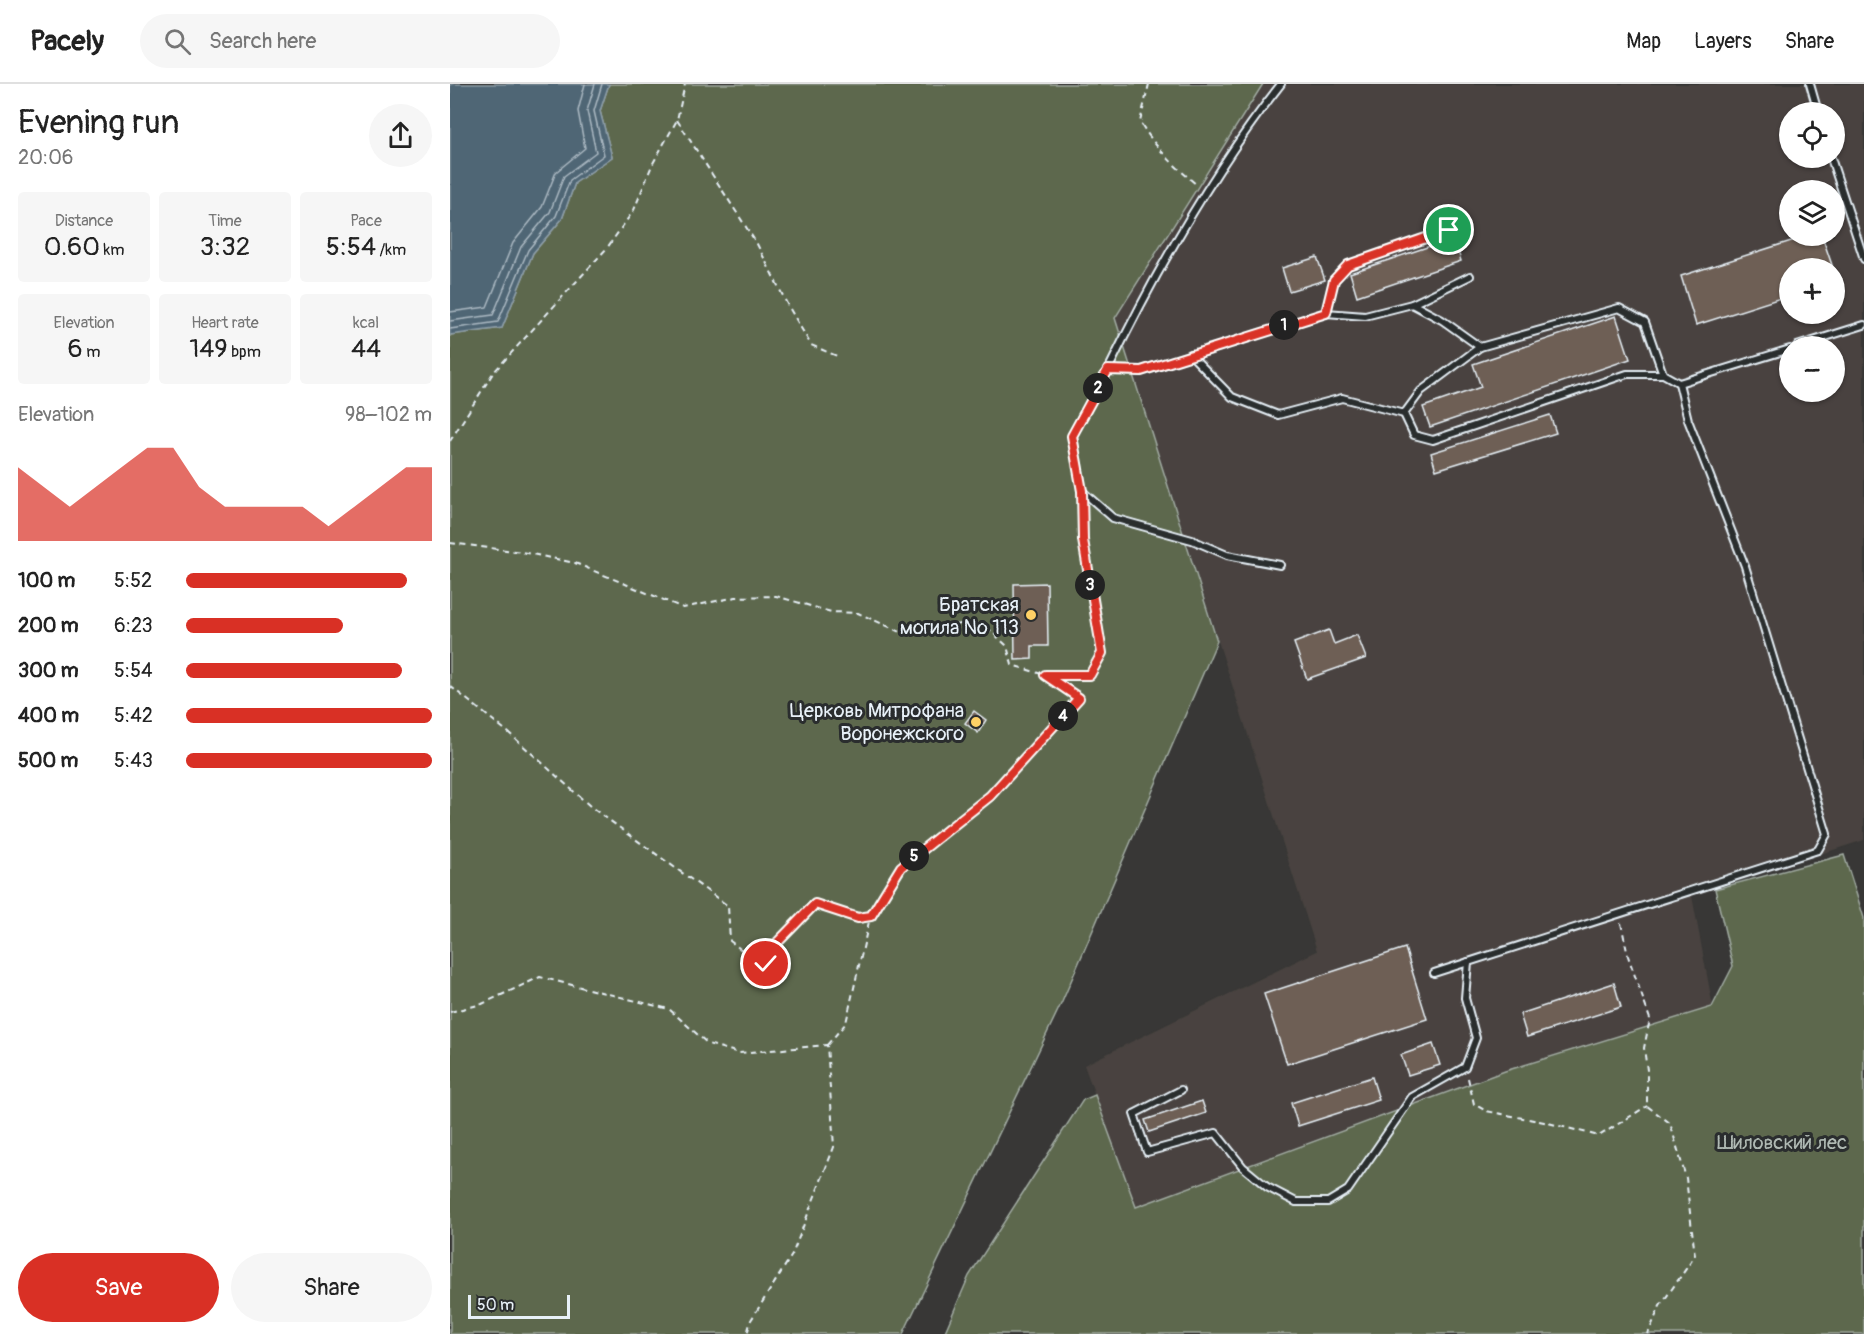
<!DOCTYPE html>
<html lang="en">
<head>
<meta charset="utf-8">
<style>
	:root { --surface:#fff; --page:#f6f6f6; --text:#222; --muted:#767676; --line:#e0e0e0; --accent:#d93025 }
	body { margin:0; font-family:Pangolin,sans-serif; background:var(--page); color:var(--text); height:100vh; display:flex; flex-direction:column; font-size:22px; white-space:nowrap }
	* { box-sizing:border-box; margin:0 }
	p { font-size:20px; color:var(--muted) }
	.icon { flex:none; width:33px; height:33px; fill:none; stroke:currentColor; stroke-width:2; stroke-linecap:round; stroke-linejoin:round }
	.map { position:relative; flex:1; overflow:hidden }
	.details { display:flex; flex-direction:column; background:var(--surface); width:450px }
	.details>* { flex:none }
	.controls { position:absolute; left:1329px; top:18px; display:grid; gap:12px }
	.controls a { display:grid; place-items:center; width:66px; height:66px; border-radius:50%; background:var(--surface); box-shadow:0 2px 4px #0004; font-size:30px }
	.scale { position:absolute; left:18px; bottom:15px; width:102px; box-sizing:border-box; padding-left:6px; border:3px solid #e8f1f8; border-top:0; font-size:16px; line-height:21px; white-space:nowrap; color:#e8f1f8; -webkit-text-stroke:4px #2a2d2e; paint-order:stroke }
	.pin { position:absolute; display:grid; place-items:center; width:51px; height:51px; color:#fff; margin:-26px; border:3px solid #fff; border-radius:50%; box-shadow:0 2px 6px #0007 }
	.km { position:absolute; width:30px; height:30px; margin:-15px; border-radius:50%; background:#222; color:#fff; font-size:16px; line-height:30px; text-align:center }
	.round { display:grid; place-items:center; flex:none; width:63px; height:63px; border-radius:32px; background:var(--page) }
	.summary { display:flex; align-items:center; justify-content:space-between; height:102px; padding:0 18px }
	h1 { font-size:33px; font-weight:600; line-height:45px }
	.stats { display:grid; grid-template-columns:repeat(3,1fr); gap:9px; height:102px; padding:6px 18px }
	.stats div { display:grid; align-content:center; border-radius:6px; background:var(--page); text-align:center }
	.stats b { font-size:26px; font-weight:600 }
	.stats small { font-size:16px; font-weight:400 }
	.stats p { font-size:16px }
	.chart { height:168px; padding:12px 18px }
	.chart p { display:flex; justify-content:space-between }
	.chart svg { width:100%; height:108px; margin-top:6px; fill:var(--accent); opacity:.7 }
	.button { display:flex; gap:12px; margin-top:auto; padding:12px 18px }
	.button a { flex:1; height:69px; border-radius:36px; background:var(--accent); color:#fff; font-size:24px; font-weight:600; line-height:69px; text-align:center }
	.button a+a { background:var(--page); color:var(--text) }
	ul { padding:0 18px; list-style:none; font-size:20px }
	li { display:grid; grid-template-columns:96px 72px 1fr; align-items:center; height:45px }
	li i { height:15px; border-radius:8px; background:var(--accent) }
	header { display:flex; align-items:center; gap:36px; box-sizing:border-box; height:84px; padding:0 30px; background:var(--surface); border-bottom:2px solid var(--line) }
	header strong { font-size:28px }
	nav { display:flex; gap:33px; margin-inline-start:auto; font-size:21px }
	.search { width:420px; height:54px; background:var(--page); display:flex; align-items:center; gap:15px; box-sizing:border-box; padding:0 21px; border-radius:33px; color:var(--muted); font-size:22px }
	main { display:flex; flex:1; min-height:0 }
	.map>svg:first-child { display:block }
	.built { fill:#48433f; fill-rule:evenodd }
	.green { fill:#5d674e; stroke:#a2aca3; stroke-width:1.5 }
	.water { fill:#506674; stroke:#8d9ea9; stroke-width:1.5 }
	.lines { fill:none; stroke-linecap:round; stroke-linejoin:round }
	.shore { stroke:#abb9c3; stroke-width:1.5 }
	.building { fill:#6e5f54; stroke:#e8f1f8; stroke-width:1.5 }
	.service-casing { stroke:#e8f1f8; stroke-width:10 }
	.path { stroke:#e8f1f8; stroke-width:2; stroke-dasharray:6 4.5; stroke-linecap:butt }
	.service { stroke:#2a2d2e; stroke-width:6 }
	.route-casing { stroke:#fff; stroke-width:12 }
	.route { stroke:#d93025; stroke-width:8 }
	.poi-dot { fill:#ffd166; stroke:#2a2d2e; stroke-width:2 }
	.labels { text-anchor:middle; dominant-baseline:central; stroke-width:6; stroke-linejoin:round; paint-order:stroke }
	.poi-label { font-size:20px; fill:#e8f1f8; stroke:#2a2d2e; text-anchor:end }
	.park-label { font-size:20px; fill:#b0bab4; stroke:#2a2d2e }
</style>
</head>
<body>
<header>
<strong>Pacely</strong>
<div class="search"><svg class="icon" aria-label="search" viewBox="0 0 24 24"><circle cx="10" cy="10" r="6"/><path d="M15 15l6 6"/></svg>Search here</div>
<nav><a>Map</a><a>Layers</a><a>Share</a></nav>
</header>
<main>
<section class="details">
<div class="summary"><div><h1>Evening run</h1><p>20:06</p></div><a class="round"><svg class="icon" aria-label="share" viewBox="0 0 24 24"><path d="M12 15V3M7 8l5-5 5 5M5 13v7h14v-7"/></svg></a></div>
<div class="stats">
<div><p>Distance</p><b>0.60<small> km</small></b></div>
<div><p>Time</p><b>3:32</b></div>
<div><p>Pace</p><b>5:54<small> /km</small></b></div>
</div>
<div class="stats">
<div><p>Elevation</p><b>6<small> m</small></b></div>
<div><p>Heart rate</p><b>149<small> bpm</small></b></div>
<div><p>kcal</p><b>44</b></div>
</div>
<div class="chart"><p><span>Elevation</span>98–102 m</p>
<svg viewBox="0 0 160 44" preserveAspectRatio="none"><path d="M0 44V14L10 22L20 30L30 22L40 14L50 6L60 6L70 22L80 30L90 30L100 30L110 30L120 38L130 30L140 22L150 14L160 14V44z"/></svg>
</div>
<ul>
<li><b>100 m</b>5:52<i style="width:90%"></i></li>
<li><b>200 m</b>6:23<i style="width:64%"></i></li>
<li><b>300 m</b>5:54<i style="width:88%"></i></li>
<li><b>400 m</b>5:42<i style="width:100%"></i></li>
<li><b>500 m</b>5:43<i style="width:100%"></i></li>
</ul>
<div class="button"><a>Save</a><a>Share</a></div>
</section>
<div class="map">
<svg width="1414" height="1250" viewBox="0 0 1414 1250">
	<rect width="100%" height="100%" fill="#383736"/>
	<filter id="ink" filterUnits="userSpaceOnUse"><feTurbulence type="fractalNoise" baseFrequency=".0167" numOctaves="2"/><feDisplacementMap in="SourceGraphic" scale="12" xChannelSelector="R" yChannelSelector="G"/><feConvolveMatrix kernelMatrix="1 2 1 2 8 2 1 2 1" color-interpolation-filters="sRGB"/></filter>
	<g filter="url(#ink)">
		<path class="built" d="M 813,0 L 1414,0 L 1414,756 L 1242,812 L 1263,923 L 1055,987 L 686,1123 L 634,981 L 867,867 L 665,234 ZM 1340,28 L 1384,28 L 1384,74 L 1340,74 ZM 1340,106 L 1384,106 L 1384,152 L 1340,152 ZM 1340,184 L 1384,184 L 1384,230 L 1340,230 ZM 1340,262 L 1384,262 L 1384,308 L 1340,308 Z"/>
		<g class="green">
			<polygon points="159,0 813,0 665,234 767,557 612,918 453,1250 0,1250 0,251 52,244 83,169 112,135 125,99 162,73 150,27"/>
			<polygon points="1394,771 1414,834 1414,1250 494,1250 519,1192 633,1016 645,1011 686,1123 1055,987 1262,923 1283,882 1265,805"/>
		</g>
		<polygon class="water" points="0,0 159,0 150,27 162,73 125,99 112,135 83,169 52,244 0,251"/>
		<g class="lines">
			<g class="shore">
				<polyline points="0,228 37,223 63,159 92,123 106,88 135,64 128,27 135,0"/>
				<polyline points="0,237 43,231 71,163 100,128 114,92 146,68 137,27 145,0"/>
				<polyline points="0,245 48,238 78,166 106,132 120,96 154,71 144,27 152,0"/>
			</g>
		</g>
		<g class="building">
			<polygon points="1357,152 1372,152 1383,184 1340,184 1340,211 1246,241 1231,192"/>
			<polygon points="1004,154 1011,177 907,212 900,189"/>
			<polygon points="867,173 875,196 839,207 832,184"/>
			<polygon points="1166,232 1180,275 980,343 973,323 1031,303 1023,280"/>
			<polygon points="1100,331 1106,349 986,386 981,369"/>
			<polygon points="597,499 598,562 582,562 582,575 565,576 564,500"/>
			<polygon points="879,546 884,560 907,551 916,574 857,595 844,559"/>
			<polygon points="524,627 536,636 528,649 515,639"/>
			<polygon points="955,864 977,935 837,980 814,910"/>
			<polygon points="1164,899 1171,923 1077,953 1070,930"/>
			<polygon points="983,960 990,981 958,991 951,971"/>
			<polygon points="922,993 929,1016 848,1042 841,1019"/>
			<polygon points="752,1017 756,1029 699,1048 695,1036"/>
		</g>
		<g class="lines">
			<defs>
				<g id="service">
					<path d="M 831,0 C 763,86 706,187 658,286 L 691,287 L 876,229 L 915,232 L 962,220 L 1020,192"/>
					<polyline points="1360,0 1368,28"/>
					<polyline points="1381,74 1414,175"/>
					<polyline points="962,220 992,236 1030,263 1169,224 1195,238 1213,290 1229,299"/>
					<polyline points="876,229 884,196 898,181 999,146"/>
					<polyline points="1347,262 1414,241"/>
					<polyline points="740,270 782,313 828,331 892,314 954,330 971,307 1030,263"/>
					<polyline points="658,286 622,352 632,407 663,434 742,456 777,471 830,481"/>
					<polyline points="954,330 964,351 983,356 1177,290 1213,290"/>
					<polyline points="984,889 1368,766 1377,750 1295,482 1238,336 1229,299 1340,265"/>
					<polyline points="731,1006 684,1030 697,1068 766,1049 793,1083 817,1103 846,1118 878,1118 898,1106 962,1013 1015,983 1026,954 1015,914 1018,878"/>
				</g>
			</defs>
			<use href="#service" class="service-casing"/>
			<g class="path">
				<path d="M 699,0 L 690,38 C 706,65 725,82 748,102"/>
				<polyline points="227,36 307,160 337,220 361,261 387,272"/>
				<polyline points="0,357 43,289 157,164 184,126 202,81 227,36 235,0"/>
				<polyline points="0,459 72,468 125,479 233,524 286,513 326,512 381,528 408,529 453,549 524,538 540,546 557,562 562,581 595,591 640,591 652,569 633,456 632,419"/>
				<polyline points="0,602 59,649 141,723 278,822 280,857 298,871 302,880 316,881 323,863 365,820 408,834 421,832 451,783 540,713 629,614 595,591"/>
				<polyline points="1171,839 1178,872 1200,935 1194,964 1197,986 1197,1022 1220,1039 1236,1094 1245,1172 1210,1222 1198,1250"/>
				<polyline points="0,928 32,920 90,893 219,925 258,960 289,969 377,961 384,1063 342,1171 301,1236 297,1250"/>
				<polyline points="377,961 396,939 420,833"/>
				<polyline points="1018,994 1024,1020 1036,1027 1094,1038 1149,1052 1197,1022"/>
			</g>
			<use href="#service" class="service"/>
		</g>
	</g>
	<g class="lines" filter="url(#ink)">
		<defs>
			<polyline id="route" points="316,880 323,863 365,820 408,834 421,832 451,783 540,712 629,614 595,591 640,591 652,569 633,456 632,407 622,352 658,286 691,287 876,229 884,196 898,181 999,146"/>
		</defs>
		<use href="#route" class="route-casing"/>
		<use href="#route" class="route"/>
	</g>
	<g class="poi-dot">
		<circle cx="581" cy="531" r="6"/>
		<circle cx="526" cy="638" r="6"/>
	</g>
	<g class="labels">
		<g class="poi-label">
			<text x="569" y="520">Братская<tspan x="569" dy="23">могила № 113</tspan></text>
			<text x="514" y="626">Церковь Митрофана<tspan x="514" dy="23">Воронежского</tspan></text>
		</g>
		<g class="park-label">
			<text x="1332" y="1058">Шиловский лес</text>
		</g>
	</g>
</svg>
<div class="controls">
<a><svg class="icon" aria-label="locate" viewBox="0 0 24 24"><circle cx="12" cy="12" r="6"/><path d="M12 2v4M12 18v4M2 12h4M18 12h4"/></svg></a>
<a><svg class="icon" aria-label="layers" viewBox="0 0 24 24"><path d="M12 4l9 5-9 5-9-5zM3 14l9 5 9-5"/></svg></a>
<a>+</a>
<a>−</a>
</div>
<div class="scale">50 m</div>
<div class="pin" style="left:999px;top:146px;background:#1e9e55"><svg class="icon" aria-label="arrive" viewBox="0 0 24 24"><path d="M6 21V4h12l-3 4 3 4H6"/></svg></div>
<div class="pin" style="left:316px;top:880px;background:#d93025"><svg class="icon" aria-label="check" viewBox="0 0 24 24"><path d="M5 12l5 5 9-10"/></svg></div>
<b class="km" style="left:834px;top:241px">1</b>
<b class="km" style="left:648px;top:304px">2</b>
<b class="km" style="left:640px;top:501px">3</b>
<b class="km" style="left:613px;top:632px">4</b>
<b class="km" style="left:464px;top:772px">5</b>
</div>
</main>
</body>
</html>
